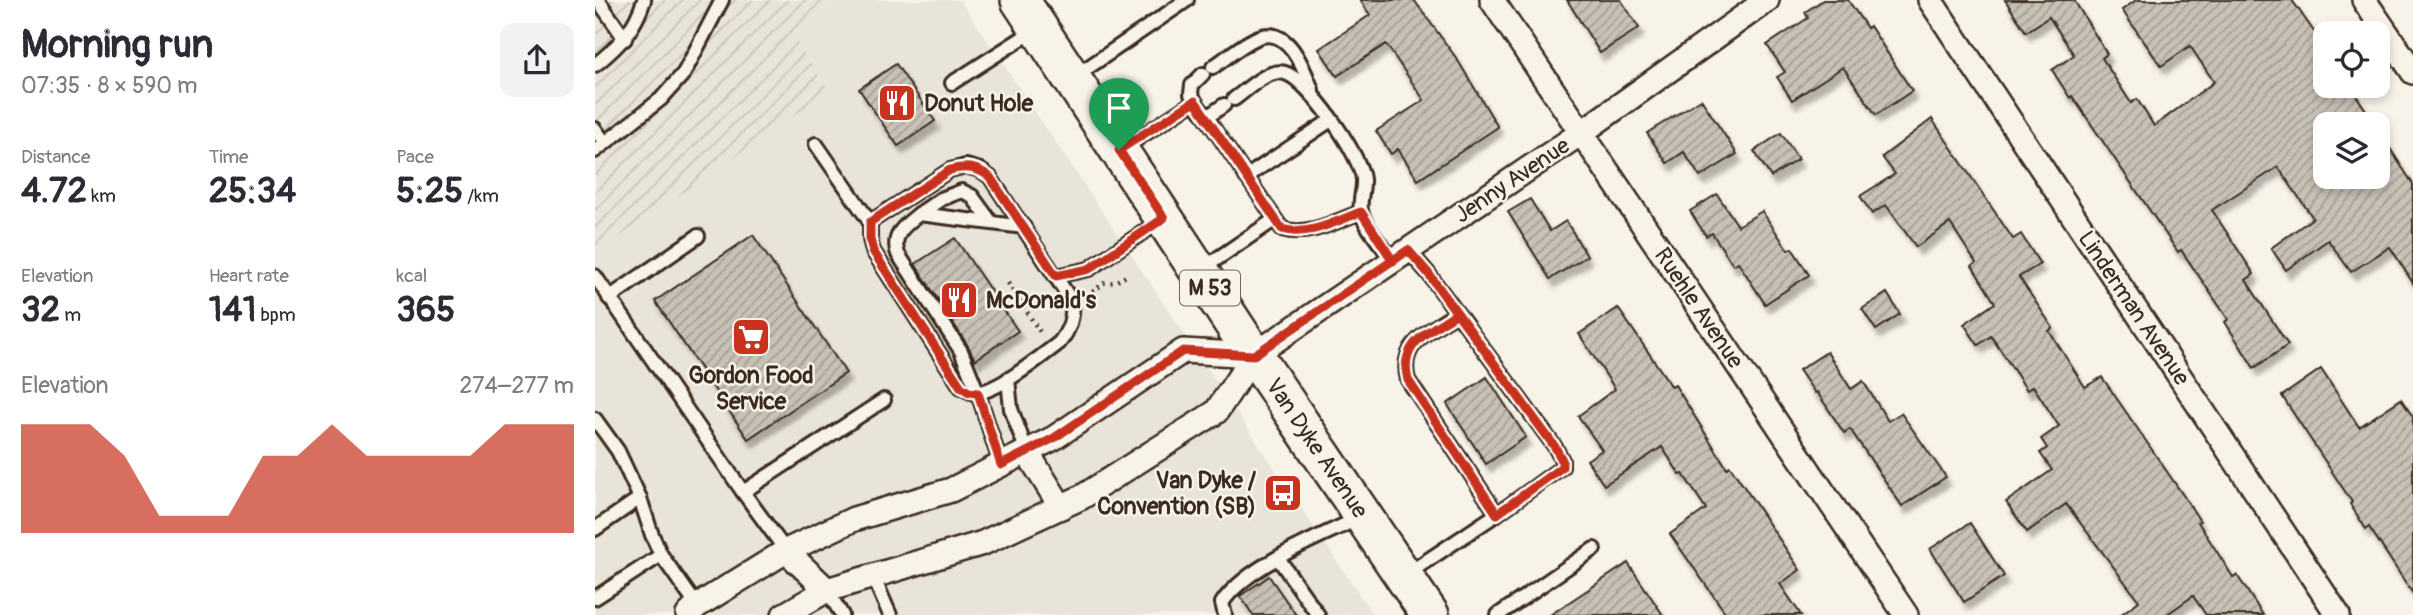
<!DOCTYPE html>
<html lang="en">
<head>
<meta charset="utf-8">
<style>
	:root { --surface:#fff; --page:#f2f2f3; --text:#2b2b33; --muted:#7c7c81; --accent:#c8321e }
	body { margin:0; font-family:Pangolin,sans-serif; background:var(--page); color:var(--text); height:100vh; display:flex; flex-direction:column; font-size:26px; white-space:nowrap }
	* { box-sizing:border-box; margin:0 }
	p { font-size:23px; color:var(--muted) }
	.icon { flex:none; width:38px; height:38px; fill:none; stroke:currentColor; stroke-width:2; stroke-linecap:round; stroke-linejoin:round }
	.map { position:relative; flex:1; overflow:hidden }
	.drawer { display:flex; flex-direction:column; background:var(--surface); width:595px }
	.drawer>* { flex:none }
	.controls { position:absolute; left:1718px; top:21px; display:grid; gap:14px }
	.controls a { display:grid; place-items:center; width:77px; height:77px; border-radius:14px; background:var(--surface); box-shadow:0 4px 10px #0003; font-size:35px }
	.pin { position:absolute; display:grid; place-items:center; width:60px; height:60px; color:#fff; margin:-72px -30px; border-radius:50% 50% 50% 0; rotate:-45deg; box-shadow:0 0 7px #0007 }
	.pin .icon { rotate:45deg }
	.round { display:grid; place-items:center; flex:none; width:74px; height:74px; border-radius:14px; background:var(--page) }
	.overview { display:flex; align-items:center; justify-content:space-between; height:119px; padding:0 21px }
	h1 { font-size:38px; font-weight:700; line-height:52px }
	.metrics { display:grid; grid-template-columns:repeat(3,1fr); gap:10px; height:119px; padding:7px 21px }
	.metrics div { display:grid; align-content:center }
	.metrics b { font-size:35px; font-weight:700 }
	.metrics small { font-size:19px; font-weight:400 }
	.metrics p { font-size:19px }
	.chart { height:196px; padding:14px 21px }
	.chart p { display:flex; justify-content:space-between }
	.chart svg { width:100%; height:126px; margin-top:7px; fill:var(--accent); opacity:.7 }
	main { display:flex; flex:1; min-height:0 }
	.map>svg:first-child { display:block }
	.built { fill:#e9e4d9 }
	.industrial { fill:url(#industrial-furrows) }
	.building { fill:url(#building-hatch); stroke:#3b2a1e; stroke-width:2; filter:url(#shadow) }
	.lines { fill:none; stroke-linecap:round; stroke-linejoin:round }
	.service-casing { stroke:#3b2a1e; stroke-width:18 }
	.minor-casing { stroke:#3b2a1e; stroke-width:28 }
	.primary-casing { stroke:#3b2a1e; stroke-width:42 }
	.path { stroke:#3b2a1e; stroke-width:4.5; stroke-dasharray:2 5; stroke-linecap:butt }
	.service { stroke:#f7f3e8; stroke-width:12 }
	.minor { stroke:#f7f3e8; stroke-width:23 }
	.primary { stroke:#f7f3e8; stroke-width:37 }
	.route-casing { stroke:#fff; stroke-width:14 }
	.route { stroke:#c8321e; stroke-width:9 }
	.labels { text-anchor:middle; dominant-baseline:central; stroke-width:5; stroke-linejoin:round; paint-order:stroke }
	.shield { fill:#f7f3e8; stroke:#73665b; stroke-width:2 }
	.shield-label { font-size:21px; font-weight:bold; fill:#3b2a1e }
	.poi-label { font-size:23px; font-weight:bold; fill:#3b2a1e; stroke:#f7f3e8; text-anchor:start }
	.street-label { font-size:23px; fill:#3b2a1e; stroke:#f7f3e8 }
</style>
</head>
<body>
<main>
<section class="drawer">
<div class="overview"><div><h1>Morning run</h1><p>07:35 · 8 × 590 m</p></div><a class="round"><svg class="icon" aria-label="share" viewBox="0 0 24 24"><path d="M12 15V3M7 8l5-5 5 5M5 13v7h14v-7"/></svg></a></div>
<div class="metrics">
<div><p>Distance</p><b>4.72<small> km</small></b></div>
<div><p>Time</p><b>25:34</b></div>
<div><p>Pace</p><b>5:25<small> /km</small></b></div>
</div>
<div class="metrics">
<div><p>Elevation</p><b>32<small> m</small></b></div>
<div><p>Heart rate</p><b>141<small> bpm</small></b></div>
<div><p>kcal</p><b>365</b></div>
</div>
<div class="chart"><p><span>Elevation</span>274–277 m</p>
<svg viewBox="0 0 160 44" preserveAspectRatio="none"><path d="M0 44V6L10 6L20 6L30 17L40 38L50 38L60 38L70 17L80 17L90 6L100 17L110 17L120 17L130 17L140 6L150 6L160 6V44z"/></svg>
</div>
</section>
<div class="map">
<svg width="1818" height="615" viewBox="0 0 1818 615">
	<defs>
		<pattern id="industrial-furrows" width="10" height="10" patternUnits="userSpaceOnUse" patternTransform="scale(1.75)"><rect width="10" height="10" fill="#e9e4d9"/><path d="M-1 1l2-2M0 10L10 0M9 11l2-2" fill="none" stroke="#c9c4ba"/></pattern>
		<pattern id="building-hatch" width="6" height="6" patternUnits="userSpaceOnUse" patternTransform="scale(1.75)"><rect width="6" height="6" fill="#c8c1b6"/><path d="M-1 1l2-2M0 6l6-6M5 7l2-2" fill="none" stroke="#a49d93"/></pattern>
		<filter id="shadow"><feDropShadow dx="4.5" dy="8" stdDeviation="2" flood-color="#0004"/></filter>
	</defs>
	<rect width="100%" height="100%" fill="#f7f3e8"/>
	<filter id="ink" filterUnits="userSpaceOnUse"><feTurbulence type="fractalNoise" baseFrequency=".0143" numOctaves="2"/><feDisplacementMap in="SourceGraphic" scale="14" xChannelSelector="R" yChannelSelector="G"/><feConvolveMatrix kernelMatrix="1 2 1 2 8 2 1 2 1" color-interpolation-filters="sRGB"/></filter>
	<g filter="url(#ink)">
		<polygon class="built" points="244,0 365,0 778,615 0,615 0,254 233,91 196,33"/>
		<polygon class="industrial" points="0,0 244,0 196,33 234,91 0,254"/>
		<g class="building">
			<polygon points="765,0 819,0 862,59 903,127 823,180 803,149 796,154 781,131 829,100 791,44 742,76 724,49 775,15"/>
			<polygon points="972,0 1026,0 1044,28 1005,53"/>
			<polygon points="1228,0 1253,0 1272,28 1275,26 1317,91 1281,115 1248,67 1197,100 1182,77 1190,72 1172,45 1213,18 1210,12"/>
			<polygon points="1410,0 1479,0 1512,54 1507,58 1536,103 1542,99 1559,126 1619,82 1595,46 1566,66 1527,10 1541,0 1697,0 1731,49 1731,86 1755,86 1780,124 1731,124 1731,177 1783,177 1783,130 1818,184 1818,283 1795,247 1756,272 1733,240 1691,270 1676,248 1718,218 1683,167 1617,210 1659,274 1651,280 1693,345 1659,368 1630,322 1633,319 1586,250 1583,252 1477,96 1475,98 1457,70 1479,55 1454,17 1431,32"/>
			<polygon points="301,64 340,121 303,146 264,89"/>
			<polygon points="1106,99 1142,154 1105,177 1089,152 1072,163 1052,133"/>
			<polygon points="1337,119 1418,239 1426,234 1445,264 1424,277 1458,328 1454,331 1490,387 1507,377 1588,495 1605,521 1603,522 1638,577 1642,575 1668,615 1611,615 1598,596 1571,615 1525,615 1544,601 1471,504 1432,532 1411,502 1457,470 1445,453 1452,448 1446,439 1464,426 1438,386 1432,390 1396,336 1383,345 1369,324 1400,303 1377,266 1381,263 1355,223 1321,247 1291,205 1277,214 1265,196 1300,174 1287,157"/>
			<polygon points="1186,133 1203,159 1176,177 1159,151"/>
			<polygon points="1122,194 1143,226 1167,211 1193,250 1197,248 1214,275 1170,304 1143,262 1138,265 1117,233 1111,236 1095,211"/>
			<polygon points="935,199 955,231 971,221 992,256 955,279 913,212"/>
			<polygon points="158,235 251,373 153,439 60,301"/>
			<polygon points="360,238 423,331 380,360 373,346 320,264"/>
			<polygon points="1292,293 1305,314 1281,330 1267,309"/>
			<polygon points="1023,308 1077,387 1080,385 1132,468 1135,466 1205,570 1185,584 1206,615 1132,615 1075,534 1111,509 1088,474 1085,475 1067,447 1009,485 992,460 1007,450 983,416 1020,389 984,334"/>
			<polygon points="1232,352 1256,389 1268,381 1293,421 1306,413 1351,477 1307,506 1255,429 1249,433 1222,392 1220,393 1204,370"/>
			<polygon points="1726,369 1764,427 1806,399 1818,417 1818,594 1774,527 1771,529 1755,504 1757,502 1687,396"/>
			<polygon points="892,377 931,437 891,464 852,404"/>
			<polygon points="1375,523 1409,576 1369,602 1335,549"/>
			<polygon points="1033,563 1068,615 955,615"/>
			<polygon points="674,576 701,615 658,615 645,596"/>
		</g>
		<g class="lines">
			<defs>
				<g id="service">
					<polyline points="3,0 30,39"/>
					<path d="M 0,65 C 24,46 40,29 49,0"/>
					<path d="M 618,67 C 632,58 648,43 664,37 C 694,26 709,69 717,90"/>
					<polyline points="479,77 592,0"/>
					<polyline points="357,83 440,30"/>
					<path d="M 639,99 C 652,90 673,68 690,73 C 713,79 766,156 768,179 C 769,189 764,200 766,211 C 770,228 788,246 798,261"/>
					<polyline points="600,101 596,94 597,85 608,74"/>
					<polyline points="612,117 629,105"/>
					<polyline points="0,129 10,143"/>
					<polyline points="221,144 275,222"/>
					<path d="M 527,149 L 600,101 L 687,229 C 714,237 741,221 766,212"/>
					<polyline points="0,151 66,99 89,73 127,0"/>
					<path d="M 371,166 L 385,170 L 395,177 L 476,300 C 480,315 474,331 464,343 C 444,358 405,390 381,393 C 375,393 371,390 366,387 L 278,251 L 275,239 L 275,222 L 355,170 Z"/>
					<polyline points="651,177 736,120"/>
					<polyline points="324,214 346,199 367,191 377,196 396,222"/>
					<polyline points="607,269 679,220"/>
					<polyline points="0,276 148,492"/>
					<polyline points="461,276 494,269 566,220"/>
					<polyline points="14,298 103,236"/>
					<path d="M 862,313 C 836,331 803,342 813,380 L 902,514"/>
					<polyline points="413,379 416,409 432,452"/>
					<polyline points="0,419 23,451 45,498 57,535 66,555 102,606"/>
					<path d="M 406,465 L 383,393 L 366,351 L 303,254 C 296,235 310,225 324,214 L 429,227"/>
					<polyline points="0,529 45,498"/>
					<polyline points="191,551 148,492 289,400"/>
					<polyline points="683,558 723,615"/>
					<polyline points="812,574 902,514 967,467 967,460 960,447 833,273 813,250"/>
					<polyline points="278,576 295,615"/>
					<polyline points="232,590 247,615"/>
					<polyline points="0,598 66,555"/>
					<path d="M 630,615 L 627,603 C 650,567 725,536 765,518"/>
					<polyline points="903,615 999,549"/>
				</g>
				<g id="minor">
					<polyline points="897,0 1311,615"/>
					<polyline points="1335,0 1743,615"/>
					<polyline points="1769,0 1818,72"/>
					<polyline points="432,452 466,507"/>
					<polyline points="191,551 232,590"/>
					<polyline points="93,615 102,606 191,551 259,519 356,490 459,438 588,351 659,355"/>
					<polyline points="189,615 232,590 388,543 487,497 621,412 659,355 986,133 1172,0"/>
				</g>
				<polyline id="primary" points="425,0 659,355 835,615"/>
			</defs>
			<use href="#service" class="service-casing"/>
			<use href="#minor" class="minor-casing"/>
			<use href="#primary" class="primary-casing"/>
			<g class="path">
				<polyline points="413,283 447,335"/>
				<polyline points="492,296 509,283 520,282 531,276"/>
			</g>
			<use href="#service" class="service"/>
			<use href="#minor" class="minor"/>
			<use href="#primary" class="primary"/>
		</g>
	</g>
	<g class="lines" filter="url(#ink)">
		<defs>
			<path id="route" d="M 524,150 L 569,218 L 494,269 L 461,276 L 395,177 C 382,167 371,166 355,170 L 275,222 L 275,239 L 278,251 L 366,387 L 374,392 L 383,393 L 406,465 L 459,438 L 588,351 L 659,355 L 813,250 L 833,273 L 960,447 L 967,460 L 967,467 L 902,514 L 813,380 C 803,342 836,331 862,313 L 833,273 L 813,250 L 798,261 L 766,212 C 741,221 714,237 687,229 L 600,101 L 524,150"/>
		</defs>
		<use href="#route" class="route-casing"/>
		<use href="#route" class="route"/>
	</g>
	<defs>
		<symbol id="restaurant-square" viewBox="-11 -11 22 22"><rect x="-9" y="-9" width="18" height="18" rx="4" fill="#c8321e" stroke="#f7f3e8"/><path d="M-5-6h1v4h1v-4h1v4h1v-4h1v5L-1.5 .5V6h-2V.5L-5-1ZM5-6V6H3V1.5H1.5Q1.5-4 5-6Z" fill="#fff"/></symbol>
		<symbol id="supermarket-square" viewBox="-11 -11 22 22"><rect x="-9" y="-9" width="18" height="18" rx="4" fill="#c8321e" stroke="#f7f3e8"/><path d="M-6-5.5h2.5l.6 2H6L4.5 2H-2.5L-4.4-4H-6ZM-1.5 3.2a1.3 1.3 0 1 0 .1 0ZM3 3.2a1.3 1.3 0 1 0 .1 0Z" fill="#fff"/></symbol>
		<symbol id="bus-square" viewBox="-11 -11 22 22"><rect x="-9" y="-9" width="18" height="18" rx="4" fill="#c8321e" stroke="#f7f3e8"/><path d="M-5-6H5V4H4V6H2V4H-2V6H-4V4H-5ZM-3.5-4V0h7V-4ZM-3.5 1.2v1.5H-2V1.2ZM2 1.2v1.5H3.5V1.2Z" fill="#fff"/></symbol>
	</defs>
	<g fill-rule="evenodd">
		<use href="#restaurant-square" x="280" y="81" width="44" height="44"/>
		<use href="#restaurant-square" x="342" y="278" width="44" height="44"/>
		<use href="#supermarket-square" x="134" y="315" width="44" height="44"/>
		<use href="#bus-square" x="666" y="471" width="44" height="44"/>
	</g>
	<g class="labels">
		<rect class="shield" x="585" y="270.5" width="60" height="35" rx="5"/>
		<g class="shield-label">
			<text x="615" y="288">M 53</text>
		</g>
		<g class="poi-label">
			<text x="329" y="103">Donut Hole</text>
			<text x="391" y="300">McDonald's</text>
			<text x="156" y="375" text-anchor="middle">Gordon Food<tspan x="156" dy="26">Service</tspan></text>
			<text x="661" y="480" text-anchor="end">Van Dyke /<tspan x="661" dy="26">Convention (SB)</tspan></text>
		</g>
		<g class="street-label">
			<text transform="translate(917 180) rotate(-34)">Jenny Avenue</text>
			<text transform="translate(1104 308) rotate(56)">Ruehle Avenue</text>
			<text transform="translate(1539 308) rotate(56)">Linderman Avenue</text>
			<text transform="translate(722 448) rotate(56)">Van Dyke Avenue</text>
		</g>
	</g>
</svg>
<div class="controls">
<a><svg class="icon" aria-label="locate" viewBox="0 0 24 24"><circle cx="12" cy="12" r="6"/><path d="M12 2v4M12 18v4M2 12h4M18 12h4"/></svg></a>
<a><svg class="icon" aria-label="layers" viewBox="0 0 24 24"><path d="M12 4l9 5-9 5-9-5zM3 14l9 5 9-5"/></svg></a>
</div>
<div class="pin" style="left:524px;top:150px;background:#1e9e55"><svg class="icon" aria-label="arrive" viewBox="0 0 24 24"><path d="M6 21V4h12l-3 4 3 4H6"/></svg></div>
</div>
</main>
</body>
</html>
